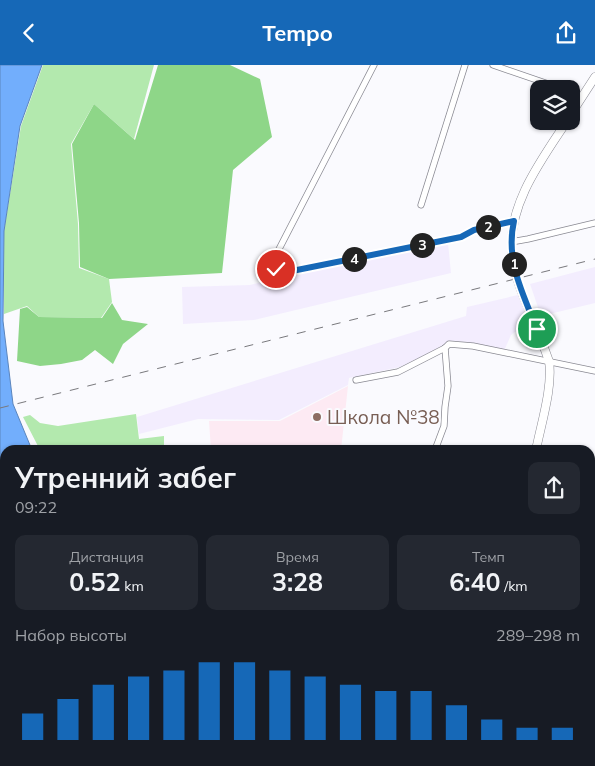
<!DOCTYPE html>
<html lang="ru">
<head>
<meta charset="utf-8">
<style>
	:root { --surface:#171b24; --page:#242831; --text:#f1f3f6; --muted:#9ea1a6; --accent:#1668b7 }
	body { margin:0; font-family:Mulish,sans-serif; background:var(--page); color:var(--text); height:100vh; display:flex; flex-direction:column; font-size:19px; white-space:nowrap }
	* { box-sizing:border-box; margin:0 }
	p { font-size:16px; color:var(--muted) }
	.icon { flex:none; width:28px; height:28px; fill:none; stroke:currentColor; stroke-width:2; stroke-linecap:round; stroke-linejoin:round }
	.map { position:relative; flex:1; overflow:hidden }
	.side { position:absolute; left:0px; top:380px; width:595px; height:321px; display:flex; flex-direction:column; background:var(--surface); border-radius:15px 15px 0 0; box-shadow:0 1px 4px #0004 }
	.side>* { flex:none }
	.buttons { position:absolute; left:530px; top:15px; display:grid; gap:10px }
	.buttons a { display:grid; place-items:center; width:50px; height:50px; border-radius:10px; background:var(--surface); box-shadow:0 1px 4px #0004; font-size:25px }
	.pin { position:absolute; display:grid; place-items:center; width:42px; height:42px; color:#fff; margin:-21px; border:2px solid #fff; border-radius:50%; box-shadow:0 1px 5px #0007 }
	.km { position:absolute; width:25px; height:25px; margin:-12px; border-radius:50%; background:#222; color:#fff; font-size:14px; line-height:25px; text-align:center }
	.round { display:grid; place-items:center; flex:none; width:52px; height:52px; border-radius:10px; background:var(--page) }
	.head { display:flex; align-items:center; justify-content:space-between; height:85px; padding:0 15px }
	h1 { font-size:28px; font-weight:700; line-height:38px }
	.metrics { display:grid; grid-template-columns:repeat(3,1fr); gap:8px; height:85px; padding:5px 15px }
	.metrics div { display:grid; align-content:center; border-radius:10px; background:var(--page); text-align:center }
	.metrics b { font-size:25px; font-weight:700 }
	.metrics small { font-size:14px; font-weight:400 }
	.metrics p { font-size:14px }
	.chart { height:140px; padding:10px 15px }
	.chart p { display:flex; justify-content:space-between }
	.chart svg { width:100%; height:90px; margin-top:5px; stroke:var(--accent); stroke-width:6 }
	header { display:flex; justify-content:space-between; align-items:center; height:65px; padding:0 15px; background:var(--accent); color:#fff; font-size:22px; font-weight:700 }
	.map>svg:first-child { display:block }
	.industrial { fill:#f3edfe }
	.education { fill:#fdeaf3 }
	.green { fill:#b3e9ae }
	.forest { fill:#8ed688 }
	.water { fill:#72aefc; stroke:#5b85bd }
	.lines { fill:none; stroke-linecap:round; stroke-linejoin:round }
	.minor-casing { stroke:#898992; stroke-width:7 }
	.tertiary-casing { stroke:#898992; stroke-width:8 }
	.secondary-casing { stroke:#898992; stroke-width:9 }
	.minor { stroke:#fff; stroke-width:5.5 }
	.tertiary { stroke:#fff; stroke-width:7 }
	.secondary { stroke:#fff; stroke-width:8 }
	.rail { stroke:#79797d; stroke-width:1; stroke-dasharray:9 9; stroke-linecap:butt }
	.route-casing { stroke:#fff; stroke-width:10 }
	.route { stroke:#1668b7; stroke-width:6 }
	.education-dot { fill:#8d6e63; stroke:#fafafe; stroke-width:2 }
	.labels { text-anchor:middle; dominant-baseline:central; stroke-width:4; stroke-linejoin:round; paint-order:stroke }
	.education-label { font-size:19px; fill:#785e54; stroke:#fafafe; text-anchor:start }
</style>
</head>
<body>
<header><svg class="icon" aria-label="back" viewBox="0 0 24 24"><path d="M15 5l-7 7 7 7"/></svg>Tempo<svg class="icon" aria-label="share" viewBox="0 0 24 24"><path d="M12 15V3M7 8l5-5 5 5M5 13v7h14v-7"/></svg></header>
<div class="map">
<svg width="595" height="701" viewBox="0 0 595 701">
	<rect width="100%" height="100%" fill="#fafafe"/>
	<g class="industrial">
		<polygon points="448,178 451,208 254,255 183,259 182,222 250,220 357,194 374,194"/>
		<polygon points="595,202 595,238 541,251 530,219"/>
		<polygon points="518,230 530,259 519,264 511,270 504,286 475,281 466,277 449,276 444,281 400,302 349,313 348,320 279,355 198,354 139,369 137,352 466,251 467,242"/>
	</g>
	<polygon class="education" points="348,321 341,385 211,385 209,356 280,356"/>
	<g class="green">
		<polygon points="43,0 154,0 134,74 94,39 71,79 78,159 79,203 109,214 112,237 101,253 39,252 27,241 4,249 4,166 21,61"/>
		<polygon points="136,349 139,374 164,371 164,385 40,385 23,352 30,350 40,358 58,361"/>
		<polygon points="0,497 5,506 5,624 0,605"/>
		<polygon points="145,696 264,696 268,701 147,701"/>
	</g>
	<g class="forest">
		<polygon points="158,0 230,0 260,14 272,72 233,105 222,208 109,214 80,202 79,158 72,79 94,39 135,75"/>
		<polygon points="112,238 122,255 148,259 123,279 113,299 95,285 82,295 61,299 40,301 17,296 20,244 27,242 39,252 102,253"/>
	</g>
	<g class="water">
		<polygon points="0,0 42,0 20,61 4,166 3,256 13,339 32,385 5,385 5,505 0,496"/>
		<polygon points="69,696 142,696 143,701 70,701"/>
	</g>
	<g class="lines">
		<defs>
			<g id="minor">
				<path d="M 374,0 L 277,188 C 276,196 273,205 282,208 L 461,172 L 474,165 L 514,156"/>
				<polyline points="493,0 563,24"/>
				<polyline points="571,28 582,33"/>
				<polyline points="421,140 465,0"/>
				<polyline points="511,177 528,174 595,158"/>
				<polyline points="356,315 398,307 445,283 449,279 473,281 595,306"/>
				<polyline points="435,385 444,361 445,342 448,321 445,283"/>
				<polyline points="590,396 595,397"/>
				<polyline points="590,568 595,569"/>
				<polyline points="590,652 595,653"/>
				<polyline points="328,701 328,696"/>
			</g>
			<polyline id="tertiary" points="590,477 595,478"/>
			<g id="secondary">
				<polyline points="571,49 595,12"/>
				<path d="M 536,385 C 541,359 553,322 549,296 C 544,283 540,270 534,257 C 525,235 514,212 512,188 C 507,140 542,94 567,56"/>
				<polyline points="483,701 484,696"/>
			</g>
		</defs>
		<use href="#minor" class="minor-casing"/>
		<use href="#tertiary" class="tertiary-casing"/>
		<use href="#secondary" class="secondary-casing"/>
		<use href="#minor" class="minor"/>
		<use href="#tertiary" class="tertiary"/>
		<use href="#secondary" class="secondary"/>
		<polyline class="rail" points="0,343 595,194"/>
	</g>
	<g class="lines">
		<defs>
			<path id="route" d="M 276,204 L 278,207 L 282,208 L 461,172 L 474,165 L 514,156 C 505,195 523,229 537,264"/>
		</defs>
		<use href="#route" class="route-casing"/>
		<use href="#route" class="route"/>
	</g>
	<circle class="education-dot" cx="317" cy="352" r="5"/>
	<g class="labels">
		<g class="education-label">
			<text x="327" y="352">Школа №38</text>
		</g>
	</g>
</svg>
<div class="buttons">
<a><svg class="icon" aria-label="layers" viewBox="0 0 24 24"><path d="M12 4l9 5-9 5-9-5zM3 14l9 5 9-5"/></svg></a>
</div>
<div class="pin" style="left:537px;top:264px;background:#1e9e55"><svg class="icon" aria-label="arrive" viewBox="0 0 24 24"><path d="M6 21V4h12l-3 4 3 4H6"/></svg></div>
<div class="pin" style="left:276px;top:204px;background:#d93025"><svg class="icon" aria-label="check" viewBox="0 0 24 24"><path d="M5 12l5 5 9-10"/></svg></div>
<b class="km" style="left:514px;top:199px">1</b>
<b class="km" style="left:488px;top:162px">2</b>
<b class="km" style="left:422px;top:180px">3</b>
<b class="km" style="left:354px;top:194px">4</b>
<section class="side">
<div class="head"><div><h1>Утренний забег</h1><p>09:22</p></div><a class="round"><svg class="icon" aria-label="share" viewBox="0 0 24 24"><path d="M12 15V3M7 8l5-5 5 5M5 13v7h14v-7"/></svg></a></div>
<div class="metrics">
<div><p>Дистанция</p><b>0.52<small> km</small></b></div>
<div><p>Время</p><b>3:28</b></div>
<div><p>Темп</p><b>6:40<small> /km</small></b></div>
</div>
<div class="chart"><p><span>Набор высоты</span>289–298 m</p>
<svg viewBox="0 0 160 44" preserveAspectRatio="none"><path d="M5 44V31M15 44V24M25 44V17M35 44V13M45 44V10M55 44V6M65 44V6M75 44V10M85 44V13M95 44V17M105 44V20M115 44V20M125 44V27M135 44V34M145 44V38M155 44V38"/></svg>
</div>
</section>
</div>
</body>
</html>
